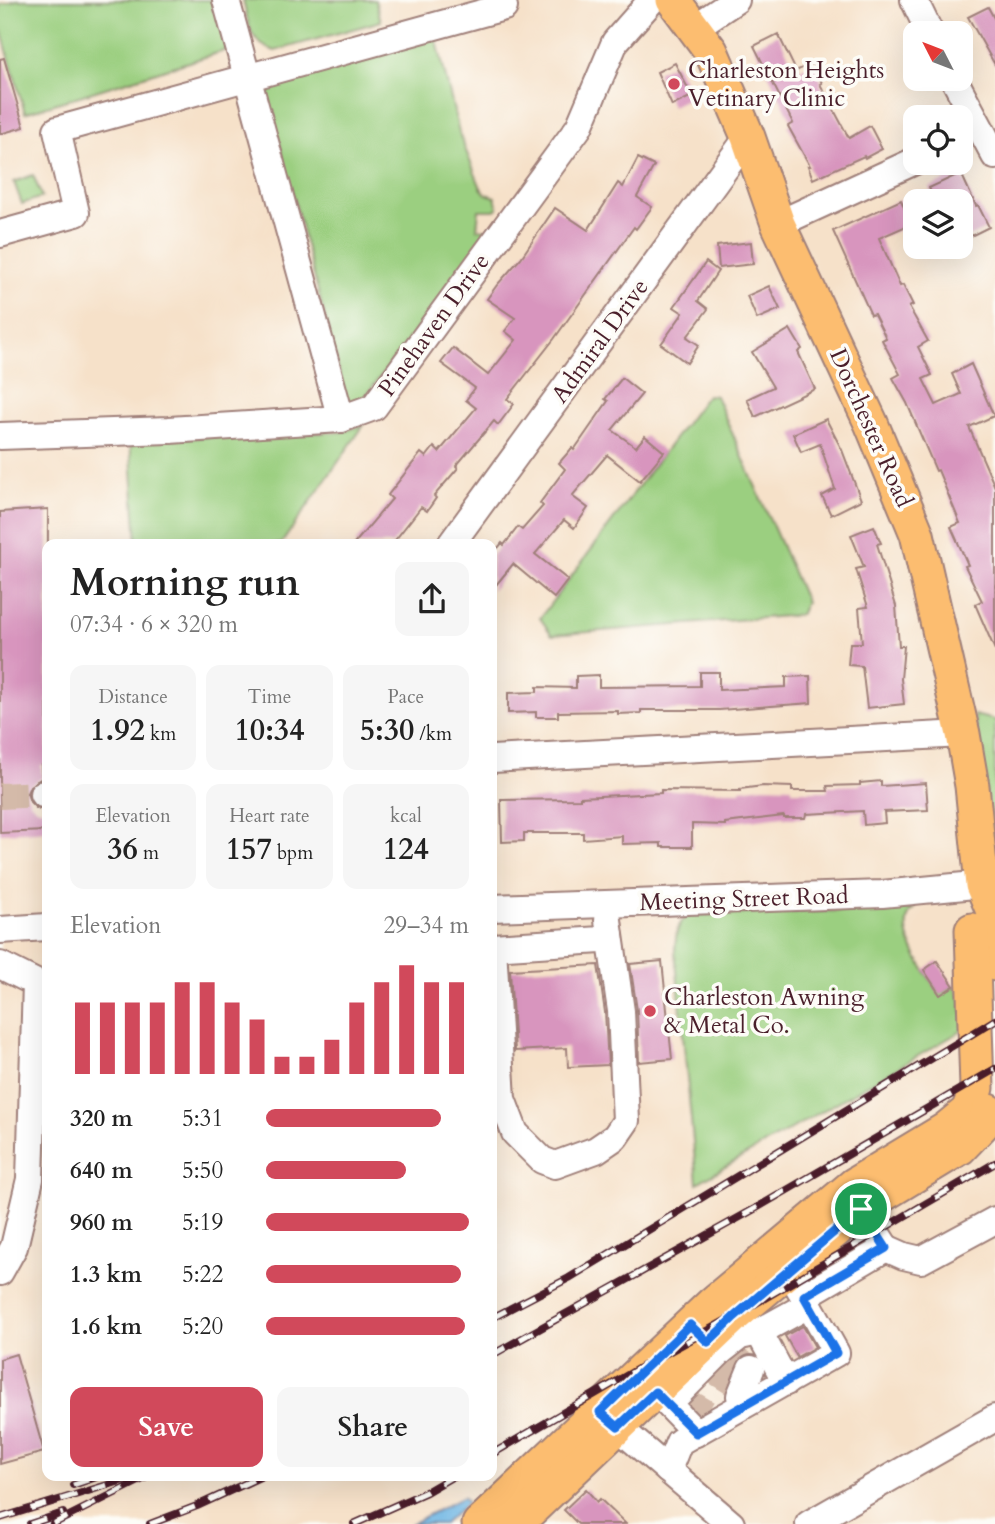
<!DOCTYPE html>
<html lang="en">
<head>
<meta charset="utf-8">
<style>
	:root { --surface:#fff; --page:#f6f6f6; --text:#222; --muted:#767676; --accent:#d1495b }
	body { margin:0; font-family:Cardo,serif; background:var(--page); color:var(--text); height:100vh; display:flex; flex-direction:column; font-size:26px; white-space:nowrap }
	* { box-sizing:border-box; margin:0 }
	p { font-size:23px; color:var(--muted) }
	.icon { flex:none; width:38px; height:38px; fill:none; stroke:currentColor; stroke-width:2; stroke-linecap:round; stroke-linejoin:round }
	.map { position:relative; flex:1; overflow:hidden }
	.sheet { position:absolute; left:42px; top:539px; width:455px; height:942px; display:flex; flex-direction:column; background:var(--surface); border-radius:14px; box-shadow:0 7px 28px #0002 }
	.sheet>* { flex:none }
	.needle { width:46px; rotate:312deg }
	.controls { position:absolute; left:903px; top:21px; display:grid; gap:14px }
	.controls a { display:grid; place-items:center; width:70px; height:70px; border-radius:14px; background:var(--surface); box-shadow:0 7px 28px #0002; font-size:35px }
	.pin { position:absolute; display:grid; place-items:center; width:60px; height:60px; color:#fff; margin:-30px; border:4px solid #fff; border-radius:50%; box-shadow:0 2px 7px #0007 }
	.round { display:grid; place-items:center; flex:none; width:74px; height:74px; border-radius:14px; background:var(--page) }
	.head { display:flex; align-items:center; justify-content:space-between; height:119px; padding:0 28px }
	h1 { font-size:38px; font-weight:800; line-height:52px }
	.stats { display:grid; grid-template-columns:repeat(3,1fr); gap:10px; height:119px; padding:7px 28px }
	.stats div { display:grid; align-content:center; border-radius:14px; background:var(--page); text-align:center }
	.stats b { font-size:30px; font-weight:800 }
	.stats small { font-size:19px; font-weight:400 }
	.stats p { font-size:19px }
	.chart { height:196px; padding:14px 28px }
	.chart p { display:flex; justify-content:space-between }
	.chart svg { width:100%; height:126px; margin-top:7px; stroke:var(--accent); stroke-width:6 }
	.action { display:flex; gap:14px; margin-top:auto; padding:14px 28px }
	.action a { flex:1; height:80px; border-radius:14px; background:var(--accent); color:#fff; font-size:28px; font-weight:800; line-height:80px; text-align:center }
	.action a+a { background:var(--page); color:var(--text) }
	ul { padding:0 28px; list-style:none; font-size:23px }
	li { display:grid; grid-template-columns:112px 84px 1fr; align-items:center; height:52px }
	li i { height:18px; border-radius:9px; background:var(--accent) }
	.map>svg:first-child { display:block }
	.green { fill:#9bcf80; stroke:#727756; stroke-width:2 }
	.water { fill:#6bb4e3; stroke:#5a6a87; stroke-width:2 }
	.building { fill:#d895be }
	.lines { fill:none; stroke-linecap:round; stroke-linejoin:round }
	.minor-tunnel { stroke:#d4baa9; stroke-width:26; stroke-dasharray:26 13; stroke-linecap:butt }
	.minor-casing { stroke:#a0807a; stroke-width:30 }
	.major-casing { stroke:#a0807a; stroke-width:37 }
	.minor { stroke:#fff; stroke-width:26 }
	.major { stroke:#fcbd6f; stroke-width:33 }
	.rail-casing { stroke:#4a1f2b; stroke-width:8 }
	.rail { stroke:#fdfcf7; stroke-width:5; stroke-dasharray:16; stroke-linecap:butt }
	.route-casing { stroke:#fff; stroke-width:14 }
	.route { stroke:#1a73e8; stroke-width:9 }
	.poi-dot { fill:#d1495b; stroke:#fdfcf7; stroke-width:2.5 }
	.labels { text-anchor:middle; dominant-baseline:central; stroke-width:7; stroke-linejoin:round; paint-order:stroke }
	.poi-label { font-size:24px; fill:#4a1f2b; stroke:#fdfcf7; text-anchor:start }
	.street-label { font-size:24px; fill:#4a1f2b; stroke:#fdfcf7 }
</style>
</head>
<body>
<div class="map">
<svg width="995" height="1524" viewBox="0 0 995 1524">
	<rect width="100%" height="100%" fill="#fdfcf7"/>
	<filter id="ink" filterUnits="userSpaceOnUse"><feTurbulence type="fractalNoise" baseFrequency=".0143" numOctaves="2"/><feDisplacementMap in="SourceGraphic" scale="14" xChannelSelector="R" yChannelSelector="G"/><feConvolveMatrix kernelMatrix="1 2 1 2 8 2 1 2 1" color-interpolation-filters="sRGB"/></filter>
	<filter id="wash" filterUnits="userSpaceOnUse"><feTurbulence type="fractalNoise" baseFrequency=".00686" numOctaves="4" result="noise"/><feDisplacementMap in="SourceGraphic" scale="28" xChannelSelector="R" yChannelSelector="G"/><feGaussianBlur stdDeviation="1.57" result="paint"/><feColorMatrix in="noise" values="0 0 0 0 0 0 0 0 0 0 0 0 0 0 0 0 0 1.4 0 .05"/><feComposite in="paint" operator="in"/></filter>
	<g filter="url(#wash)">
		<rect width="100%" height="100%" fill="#f6e1c9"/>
		<g class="green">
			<polygon points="17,0 215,0 227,50 25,113 0,26 0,5"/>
			<path d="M 243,0 L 375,0 L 381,21 L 275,51 C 248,42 249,24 243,0 Z"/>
			<polygon points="436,37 460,136 481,188 486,194 495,197 498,208 494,210 479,210 477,229 491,231 365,397 361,402 347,402 267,96 277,83"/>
			<polygon points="33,175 42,197 22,204 14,182"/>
			<polygon points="707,395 716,396 806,602 800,615 552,635 540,618"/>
			<polygon points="364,425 281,544 137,544 130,440 342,432"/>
			<polygon points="974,715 995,720 995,852"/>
			<path d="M 914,909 C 891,926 928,976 940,994 L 954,986 C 964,999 963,1014 963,1030 L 697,1183 L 675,950 C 676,935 676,923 690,915 Z"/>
		</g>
		<polygon class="water" points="463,1497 467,1503 444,1524 411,1524"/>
		<g id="blocks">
			<g class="building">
				<polygon points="988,7 995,20 995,65 968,17"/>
				<polygon points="778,34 796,71 813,63 822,83 820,84 849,138 870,126 882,149 865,158 864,156 813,179 808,166 810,166 788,126 793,123 754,46"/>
				<polygon points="4,58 24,127 0,134 0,59"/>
				<polygon points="675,63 692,96 672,106 657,72"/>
				<polygon points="638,158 654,166 637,197 652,207 636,229 634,227 554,339 507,399 514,404 498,425 494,421 456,466 458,468 434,496 436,498 427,511 421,507 392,544 354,544 392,499 388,495 421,453 426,457 434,447 439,452 476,408 466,400 475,388 441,363 453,348 488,375 516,340 505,331 515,318 487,299 497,285 521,258 555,208 588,230 618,183 623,187"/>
				<polygon points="961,173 976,206 978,205 989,227 969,237 961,221 961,201 935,201 929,188"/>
				<polygon points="901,200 911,224 879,238 900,286 903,285 913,305 909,307 928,341 918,347 932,375 923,379 936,405 961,394 952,374 971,364 994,416 969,427 995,487 995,650 975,604 982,601 965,566 968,565 951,527 960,523 938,470 936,471 907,403 893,378 900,374 882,340 886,338 874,314 871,315 833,231"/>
				<polygon points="751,242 753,264 719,268 717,246"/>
				<polygon points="706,262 718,271 698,301 708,309 687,337 699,345 687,363 661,344 683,313 674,307"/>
				<polygon points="769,286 780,309 757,319 747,296"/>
				<polygon points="790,329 802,349 798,352 815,389 755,417 747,399 773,387 752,352"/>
				<polygon points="622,378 642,394 612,430 636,447 645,436 664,452 640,481 607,455 572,496 588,508 574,528 564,520 535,554 568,580 554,598 513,564 492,590 492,555 502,543 504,545 518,527 522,530 543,506 540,503 565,469 559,463 572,448 574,450 608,401 605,399"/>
				<polygon points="826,419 842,450 861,500 831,515 822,496 835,489 820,444 801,452 793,434"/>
				<polygon points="48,509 47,765 41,765 42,778 30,786 27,793 30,802 36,808 44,810 45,831 0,833 0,512"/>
				<polygon points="874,526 881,543 877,544 896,606 899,646 904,646 901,679 904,704 867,708 862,666 848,665 850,643 862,643 859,608 868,607 856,569 864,567 851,535"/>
				<polygon points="700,672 719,672 719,690 786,687 786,677 810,676 811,703 719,710 641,710 641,713 618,714 618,711 558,712 558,717 536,717 536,712 508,713 508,693 537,692 537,687 576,688 576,676 599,675 599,687 700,686"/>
				<polygon points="881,781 881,786 926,783 928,810 884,812 885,823 864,825 863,811 806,814 805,818 784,818 784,816 725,823 725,825 692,824 692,847 661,847 661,843 622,844 622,836 583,839 583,833 524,833 524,841 502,842 501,800 580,799 580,797 661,793 661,790 740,791 740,789 763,786 792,787 792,791 828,791 827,786 860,785 860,783"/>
				<polygon points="662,961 672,1059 639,1062 637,1010 630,964"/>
				<polygon points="937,961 954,986 940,995 924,970"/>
				<polygon points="598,965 605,1012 608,1065 568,1067 567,1048 515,1051 510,970"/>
				<polygon points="803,1326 815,1347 797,1357 785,1336"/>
				<polygon points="16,1354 44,1452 0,1464 0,1359"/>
				<polygon points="586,1489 597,1502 600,1499 626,1524 578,1524 564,1510"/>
			</g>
		</g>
	</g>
	<g filter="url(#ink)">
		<use href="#blocks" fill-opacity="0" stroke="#a0807a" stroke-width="2"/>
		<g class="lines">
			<g class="minor-tunnel">
				<polyline points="0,796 43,794"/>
				<polyline points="732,1357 751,1369"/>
				<polyline points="716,1372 735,1384"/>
				<polyline points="687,1401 707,1413"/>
			</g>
			<defs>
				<g id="minor">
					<polyline points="226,0 341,419"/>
					<polyline points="914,0 930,33"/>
					<polyline points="694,28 736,0"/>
					<polyline points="954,79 995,156"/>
					<polyline points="778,224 915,161"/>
					<polyline points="0,234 76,213 57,130 504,7"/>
					<polyline points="0,436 169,430 341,419 374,407 579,127 615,42 652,0"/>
					<polyline points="451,544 748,137"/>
					<polyline points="492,759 963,734"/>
					<polyline points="43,794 47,794"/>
					<polyline points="492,908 882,894 995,883"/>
					<polyline points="0,930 47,927"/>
					<polyline points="492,947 601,940 610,935 608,920"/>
					<polyline points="493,947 502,1099 515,1133 542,1160 555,1165 596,1150 615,1137 626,1121 621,1011 610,935"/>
					<polyline points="0,965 36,983 30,1179 14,1247 0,1272"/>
					<polyline points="886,1248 904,1256 921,1260 995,1220"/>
					<polyline points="795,1281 804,1296 886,1248 861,1209"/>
					<polyline points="786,1382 759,1332 808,1305"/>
					<polyline points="740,1396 751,1369"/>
					<polyline points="605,1416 731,1524"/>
					<polyline points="696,1433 668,1404 721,1351 740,1336 759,1332"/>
					<polyline points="668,1470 679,1442 836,1353 804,1296"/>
					<polyline points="809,1524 995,1418"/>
				</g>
				<g id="major">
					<polyline points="673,0 711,51 748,137 778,224 871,423 917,534 963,734 972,786 982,885 993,911 995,964"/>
					<polyline points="479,1524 712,1304 855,1184 946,1129 968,1111 977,1088 972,930"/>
					<polyline points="516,1524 734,1316 866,1205 960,1148 984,1123 989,1111"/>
				</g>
			</defs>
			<use href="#minor" class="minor-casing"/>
			<use href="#major" class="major-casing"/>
			<use href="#minor" class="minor"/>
			<use href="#major" class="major"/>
			<defs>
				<g id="rail">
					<polyline points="492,1318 569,1278 995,1020"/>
					<polyline points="492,1355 758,1207 995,1069"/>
					<polyline points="492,1454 650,1362 734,1316 995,1163"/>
					<polyline points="73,1485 102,1475"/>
					<polyline points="0,1518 140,1475"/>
					<polyline points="30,1524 63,1513"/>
					<polyline points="53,1524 151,1475"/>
					<polyline points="150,1524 197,1506 264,1475"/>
					<polyline points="354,1524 426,1492 455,1475"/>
				</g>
			</defs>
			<use href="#rail" class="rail-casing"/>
			<use href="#rail" class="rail"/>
		</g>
	</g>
	<g class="lines" filter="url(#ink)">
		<defs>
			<polygon id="route" points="861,1209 886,1248 804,1296 836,1353 696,1433 655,1392 618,1427 600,1412 690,1325 708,1342 734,1317"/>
		</defs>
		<use href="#route" class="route-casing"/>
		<use href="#route" class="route"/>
	</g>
	<g class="poi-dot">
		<circle cx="674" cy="84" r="7"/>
		<circle cx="650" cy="1011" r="7"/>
	</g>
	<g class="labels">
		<g class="poi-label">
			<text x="688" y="70">Charleston Heights<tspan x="688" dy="28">Vetinary Clinic</tspan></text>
			<text x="664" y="997">Charleston Awning<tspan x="664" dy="28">&amp; Metal Co.</tspan></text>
		</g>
		<g class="street-label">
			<text transform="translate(434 325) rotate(-54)">Pinehaven Drive</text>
			<text transform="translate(600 341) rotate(-54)">Admiral Drive</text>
			<text transform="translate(871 428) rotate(66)">Dorchester Road</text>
			<text transform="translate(744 899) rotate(-2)">Meeting Street Road</text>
		</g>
	</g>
</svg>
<div class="controls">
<a><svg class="needle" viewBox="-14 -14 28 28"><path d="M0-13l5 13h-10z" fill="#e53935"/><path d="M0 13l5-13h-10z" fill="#767676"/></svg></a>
<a><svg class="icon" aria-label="locate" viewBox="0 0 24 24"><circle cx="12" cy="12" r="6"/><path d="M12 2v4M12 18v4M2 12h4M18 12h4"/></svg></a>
<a><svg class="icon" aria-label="layers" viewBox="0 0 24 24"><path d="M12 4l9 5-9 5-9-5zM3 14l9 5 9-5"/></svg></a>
</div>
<div class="pin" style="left:861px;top:1209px;background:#1e9e55"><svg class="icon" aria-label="arrive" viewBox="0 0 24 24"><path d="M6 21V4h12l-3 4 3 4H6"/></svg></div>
<section class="sheet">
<div class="head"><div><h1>Morning run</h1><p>07:34 · 6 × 320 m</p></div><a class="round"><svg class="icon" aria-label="share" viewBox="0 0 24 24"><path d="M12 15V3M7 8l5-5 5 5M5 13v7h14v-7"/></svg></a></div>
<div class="stats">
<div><p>Distance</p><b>1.92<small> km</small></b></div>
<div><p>Time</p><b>10:34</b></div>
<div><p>Pace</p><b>5:30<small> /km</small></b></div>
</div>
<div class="stats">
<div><p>Elevation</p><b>36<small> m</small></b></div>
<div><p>Heart rate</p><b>157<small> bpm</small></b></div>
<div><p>kcal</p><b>124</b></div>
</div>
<div class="chart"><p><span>Elevation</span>29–34 m</p>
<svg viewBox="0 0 160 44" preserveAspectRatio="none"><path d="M5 44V19M15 44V19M25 44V19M35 44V19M45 44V12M55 44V12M65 44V19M75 44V25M85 44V38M95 44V38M105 44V32M115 44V19M125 44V12M135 44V6M145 44V12M155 44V12"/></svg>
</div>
<ul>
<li><b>320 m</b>5:31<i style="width:86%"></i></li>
<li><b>640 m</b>5:50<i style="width:69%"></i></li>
<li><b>960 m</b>5:19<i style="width:100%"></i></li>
<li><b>1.3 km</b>5:22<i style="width:96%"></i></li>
<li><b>1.6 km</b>5:20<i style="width:98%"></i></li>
</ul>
<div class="action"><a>Save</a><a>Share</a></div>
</section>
</div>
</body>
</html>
